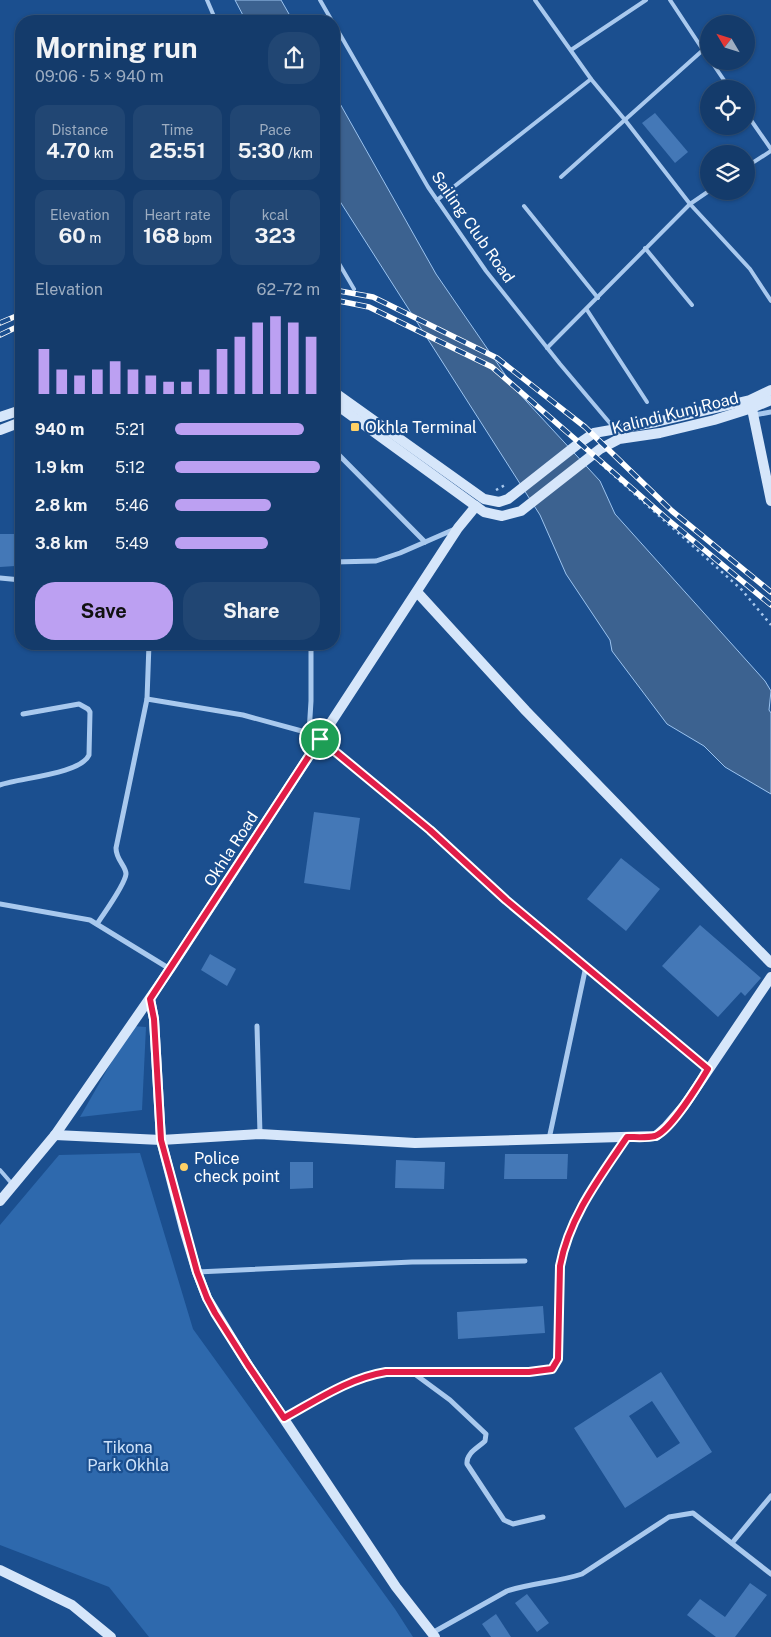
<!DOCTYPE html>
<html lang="en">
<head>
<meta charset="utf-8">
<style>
	:root { --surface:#143b6b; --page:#214673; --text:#f1f3f6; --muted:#9dadc1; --line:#33557e; --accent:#bca0f2 }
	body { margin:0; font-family:"Public Sans",sans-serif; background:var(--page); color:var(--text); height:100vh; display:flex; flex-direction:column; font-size:19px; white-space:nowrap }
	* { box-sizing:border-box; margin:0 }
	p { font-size:16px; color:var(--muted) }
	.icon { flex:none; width:28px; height:28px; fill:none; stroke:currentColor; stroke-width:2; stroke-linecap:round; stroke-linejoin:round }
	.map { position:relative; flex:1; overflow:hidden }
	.details { position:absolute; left:15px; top:15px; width:325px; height:635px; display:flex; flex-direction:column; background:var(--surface); border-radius:20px; box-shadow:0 1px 4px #0004,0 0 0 1px var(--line) }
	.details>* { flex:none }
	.needle { width:32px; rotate:308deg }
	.fabs { position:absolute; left:700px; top:15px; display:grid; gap:10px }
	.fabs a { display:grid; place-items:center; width:55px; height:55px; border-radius:50%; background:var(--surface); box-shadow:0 1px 4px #0004,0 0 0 1px var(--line); font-size:25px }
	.pin { position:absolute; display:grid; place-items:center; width:42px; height:42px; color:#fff; margin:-21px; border:2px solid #fff; border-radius:50%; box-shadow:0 1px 5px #0007 }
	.round { display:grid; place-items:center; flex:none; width:52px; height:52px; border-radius:20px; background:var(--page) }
	.headline { display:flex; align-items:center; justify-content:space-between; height:85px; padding:0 20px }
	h1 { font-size:28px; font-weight:700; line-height:38px }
	.figures { display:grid; grid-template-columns:repeat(3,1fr); gap:8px; height:85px; padding:5px 20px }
	.figures div { display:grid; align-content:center; border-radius:12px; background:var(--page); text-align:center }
	.figures b { font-size:21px; font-weight:700 }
	.figures small { font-size:14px; font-weight:400 }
	.figures p { font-size:14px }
	.chart { height:140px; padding:10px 20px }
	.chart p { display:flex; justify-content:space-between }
	.chart svg { width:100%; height:90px; margin-top:5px; stroke:var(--accent); stroke-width:6 }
	.action { display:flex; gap:10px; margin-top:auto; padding:10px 20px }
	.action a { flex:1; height:58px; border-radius:20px; background:var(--accent); color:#111; font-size:20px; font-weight:700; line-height:58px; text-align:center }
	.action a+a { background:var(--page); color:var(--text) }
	ul { padding:0 20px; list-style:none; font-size:16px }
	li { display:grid; grid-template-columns:80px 60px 1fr; align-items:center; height:38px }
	li i { height:12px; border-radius:6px; background:var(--accent) }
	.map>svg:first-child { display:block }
	.green { fill:#2e69ad }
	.water { fill:#3c6290; stroke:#9cc4f0 }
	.building { fill:#4478b7; fill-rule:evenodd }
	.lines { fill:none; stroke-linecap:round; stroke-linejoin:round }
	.path { stroke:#a9c9ee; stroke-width:2.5; stroke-dasharray:2.5 4; stroke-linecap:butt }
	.lane { stroke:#a9c9ee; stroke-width:4 }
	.street { stroke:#a9c9ee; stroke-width:5 }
	.secondary { stroke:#d6e6fa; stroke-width:10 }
	.rail-casing { stroke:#fff; stroke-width:5.5 }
	.rail { stroke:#1b4f8f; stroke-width:4; stroke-dasharray:11; stroke-linecap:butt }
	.route-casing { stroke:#fff; stroke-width:10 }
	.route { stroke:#e11d48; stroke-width:6 }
	.poi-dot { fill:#ffd166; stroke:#1b4f8f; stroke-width:2 }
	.labels { text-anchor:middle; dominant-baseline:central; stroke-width:4.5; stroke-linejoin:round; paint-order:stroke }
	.street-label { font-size:16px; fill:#fff; stroke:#1b4f8f }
	.poi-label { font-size:16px; fill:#fff; stroke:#1b4f8f; text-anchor:start }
	.park-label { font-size:16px; fill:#cfe3fa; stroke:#1b4f8f }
</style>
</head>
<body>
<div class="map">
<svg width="771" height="1637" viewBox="0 0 771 1637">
	<rect width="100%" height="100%" fill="#1b4f8f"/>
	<g class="green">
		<polygon points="132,1026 146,1027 142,1110 80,1117"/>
		<polygon points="140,1153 193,1329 395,1609 413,1637 149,1637 109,1587 0,1545 0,1225 59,1155"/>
	</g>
	<g class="water">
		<polygon points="235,0 281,0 293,21 246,21"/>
		<polygon points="334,93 436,274 515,389 600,481 615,514 765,681 771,691 769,710 771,713 771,794 725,767 704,746 667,724 612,651 610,640 566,574 540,515 334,192"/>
	</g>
	<g class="building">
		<polygon points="655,113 688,152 675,163 642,123"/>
		<polygon points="0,534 15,534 15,566 0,567"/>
		<polygon points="314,812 360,818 350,890 304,883"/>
		<polygon points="621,858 660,889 626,931 587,899"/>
		<polygon points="700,925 761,978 745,996 741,992 718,1017 662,966"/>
		<polygon points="210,954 236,969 227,986 201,970"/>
		<polygon points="505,1154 568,1154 567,1179 504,1179"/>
		<polygon points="396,1160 445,1162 444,1189 395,1188"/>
		<polygon points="290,1162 313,1162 313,1188 290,1189"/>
		<polygon points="543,1306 545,1333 458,1339 457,1312"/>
		<path d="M 661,1372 L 712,1452 L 625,1508 L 574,1428 ZM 652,1401 L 680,1443 L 657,1458 L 629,1416 Z"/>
		<polygon points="750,1583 767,1595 735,1637 716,1637 687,1615 700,1599 725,1617"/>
		<polygon points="527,1594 549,1623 537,1632 515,1603"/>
		<polygon points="496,1614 511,1637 491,1637 482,1624"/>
	</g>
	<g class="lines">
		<g class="path">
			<polyline points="600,463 742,590 771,625"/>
			<polyline points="496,490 507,484"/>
		</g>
		<g class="lane">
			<polyline points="207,0 216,21"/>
			<polyline points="320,0 332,21"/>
			<polyline points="535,0 591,79 625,120 690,204 750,269 771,301"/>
			<polyline points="670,0 709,59"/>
			<polyline points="334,24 428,187 486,271 560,364 614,428"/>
			<polyline points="571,50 646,0"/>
			<polyline points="711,61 730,89"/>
			<polyline points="746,113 771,149"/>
			<polyline points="746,167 771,151"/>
			<polyline points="561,177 703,50"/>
			<polyline points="437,200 591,79"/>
			<polyline points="524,206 598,298"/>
			<polyline points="645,248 692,305"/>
			<polyline points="334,255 354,289"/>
			<polyline points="587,310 647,402"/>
			<polyline points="547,348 690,204 709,191"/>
			<polyline points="0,1170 13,1185"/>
		</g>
		<g class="street">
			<polyline points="754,415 771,412"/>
			<polyline points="334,450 425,542"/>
			<polyline points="334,562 376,561 400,553 455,529"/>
			<polyline points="0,578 21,580"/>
			<polyline points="147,699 243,715 309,733 320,739 429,830 506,900 709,1069"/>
			<polyline points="309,733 311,701 311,650"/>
			<path d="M 0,785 C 19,778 81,774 89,755 L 90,712 L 88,709 L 79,704 L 23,714"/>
			<polyline points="0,904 90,920 170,969"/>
			<path d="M 97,924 C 104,913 125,885 126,874 C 126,866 116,860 116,848 L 147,699 L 149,644"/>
			<polyline points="257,1026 260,1134"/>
			<polyline points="549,1139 586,966"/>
			<polyline points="197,1272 412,1262 525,1261"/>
			<path d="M 412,1372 L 450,1400 L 486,1434 L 485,1441 C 478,1448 466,1453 467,1464 L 504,1520 L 513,1524 L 543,1517"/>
			<path d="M 284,1419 C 317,1400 349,1378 386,1372 L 529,1372 L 552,1369 L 558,1359 L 560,1266 C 569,1218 600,1178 627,1138"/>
			<polyline points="732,1543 771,1496"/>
			<path d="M 432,1633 L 507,1591 C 531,1583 558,1582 582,1574 L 669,1517 L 693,1513 L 771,1574"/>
		</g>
		<g class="secondary">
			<polyline points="334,392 484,499 499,502 508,499 578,444 594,433 656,422 750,400 771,390"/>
			<polyline points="334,403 484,512 502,516 521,511 600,449 619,439 660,433 714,420 752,408 771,400"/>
			<polyline points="751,404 771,501"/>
			<polyline points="0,417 21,410"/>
			<polyline points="0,430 21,422"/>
			<polyline points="417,592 526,711 771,963"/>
			<polyline points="150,999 154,1019 161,1140 184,1229 197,1272 207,1298 248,1365 396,1587 435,1637"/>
			<polyline points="55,1135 161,1140 260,1134 415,1143 656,1136 666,1127 684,1106 771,977"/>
			<polyline points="0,1201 55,1135 170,969 458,528 476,506"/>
			<polyline points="0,1570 72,1605 111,1637"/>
		</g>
		<defs>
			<g id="rail">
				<polyline points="334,290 373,297 497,358 585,427 672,511 771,592"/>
				<polyline points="334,300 369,307 492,367 666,518 771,605"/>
				<polyline points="0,323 21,314"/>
				<polyline points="0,335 21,325"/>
			</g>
		</defs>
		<use href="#rail" class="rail-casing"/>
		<use href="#rail" class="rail"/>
	</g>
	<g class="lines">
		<defs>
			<path id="route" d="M 320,739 L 430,830 L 506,900 L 708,1069 C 699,1084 670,1131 655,1136 C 647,1138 636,1137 627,1137 C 600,1177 569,1217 560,1266 L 558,1359 L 552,1369 L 529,1372 L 386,1372 C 349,1378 317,1400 284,1418 L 248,1365 L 215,1313 L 207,1298 L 197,1272 L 161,1140 L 154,1019 L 150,999 Z"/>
		</defs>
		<use href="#route" class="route-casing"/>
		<use href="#route" class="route"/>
	</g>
	<g class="poi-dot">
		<rect x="350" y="422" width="10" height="10" rx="2.5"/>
		<circle cx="184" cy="1167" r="5"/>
	</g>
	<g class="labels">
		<g class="street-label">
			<text transform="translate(473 227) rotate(55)">Sailing Club Road</text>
			<text transform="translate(675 413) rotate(-14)">Kalindi Kunj Road</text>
			<text transform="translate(231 849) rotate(-57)">Okhla Road</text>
		</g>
		<g class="poi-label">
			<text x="365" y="427">Okhla Terminal</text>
			<text x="194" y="1158">Police<tspan x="194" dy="18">check point</tspan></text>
		</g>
		<g class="park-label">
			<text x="128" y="1447">Tikona<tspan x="128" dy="18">Park Okhla</tspan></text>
		</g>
	</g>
</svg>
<div class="fabs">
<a><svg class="needle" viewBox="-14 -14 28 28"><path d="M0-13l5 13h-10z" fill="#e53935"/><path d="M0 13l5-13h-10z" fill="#9dadc1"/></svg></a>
<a><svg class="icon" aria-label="locate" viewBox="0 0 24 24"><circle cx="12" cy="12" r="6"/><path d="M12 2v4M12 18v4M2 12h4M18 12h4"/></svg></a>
<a><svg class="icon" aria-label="layers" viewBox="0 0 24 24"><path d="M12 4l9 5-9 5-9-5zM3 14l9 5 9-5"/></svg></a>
</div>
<div class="pin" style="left:320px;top:739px;background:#1e9e55"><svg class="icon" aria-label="arrive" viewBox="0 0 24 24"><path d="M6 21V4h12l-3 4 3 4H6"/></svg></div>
<section class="details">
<div class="headline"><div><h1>Morning run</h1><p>09:06 · 5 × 940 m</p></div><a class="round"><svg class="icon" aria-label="share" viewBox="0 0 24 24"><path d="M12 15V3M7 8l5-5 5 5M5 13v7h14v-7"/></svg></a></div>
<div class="figures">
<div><p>Distance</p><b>4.70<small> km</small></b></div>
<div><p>Time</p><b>25:51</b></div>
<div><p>Pace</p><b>5:30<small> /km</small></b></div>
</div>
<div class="figures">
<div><p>Elevation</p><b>60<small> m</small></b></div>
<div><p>Heart rate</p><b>168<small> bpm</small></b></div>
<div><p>kcal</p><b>323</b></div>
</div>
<div class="chart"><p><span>Elevation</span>62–72 m</p>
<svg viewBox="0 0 160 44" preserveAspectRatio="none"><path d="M5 44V22M15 44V32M25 44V35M35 44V32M45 44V28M55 44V32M65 44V35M75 44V38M85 44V38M95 44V32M105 44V22M115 44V16M125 44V9M135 44V6M145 44V9M155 44V16"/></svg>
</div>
<ul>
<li><b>940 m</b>5:21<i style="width:89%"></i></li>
<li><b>1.9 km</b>5:12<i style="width:100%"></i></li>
<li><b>2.8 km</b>5:46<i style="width:66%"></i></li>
<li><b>3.8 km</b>5:49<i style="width:64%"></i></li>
</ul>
<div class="action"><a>Save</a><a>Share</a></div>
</section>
</div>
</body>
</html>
